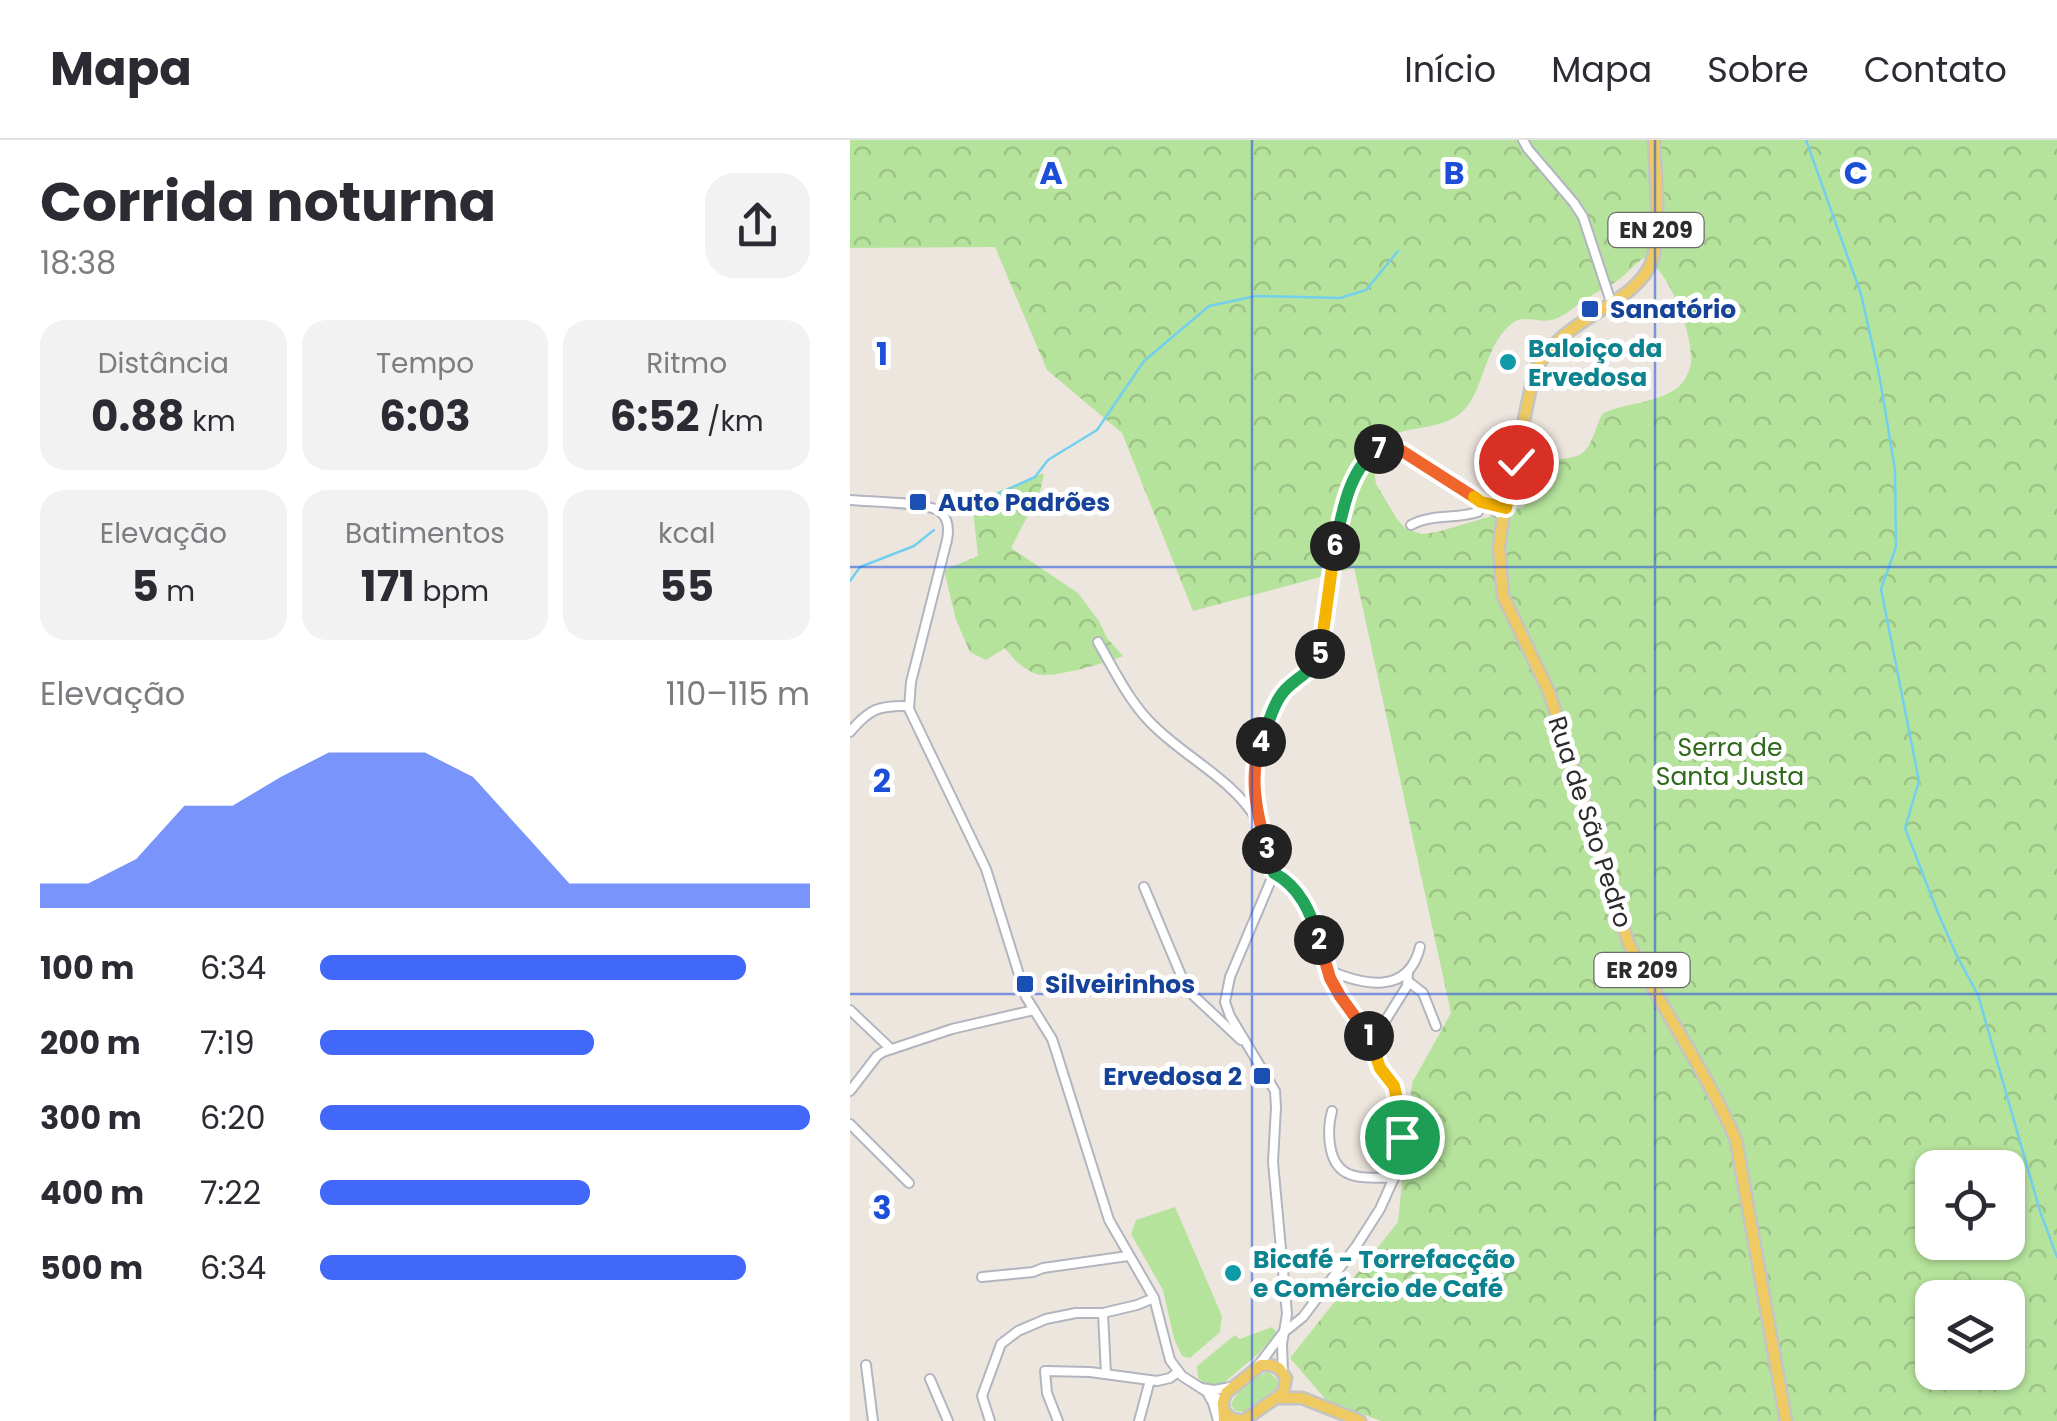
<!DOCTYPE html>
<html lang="pt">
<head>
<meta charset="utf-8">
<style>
	:root { --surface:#fff; --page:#f2f2f3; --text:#2b2b33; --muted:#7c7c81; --line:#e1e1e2; --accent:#4168f8 }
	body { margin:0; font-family:Poppins,sans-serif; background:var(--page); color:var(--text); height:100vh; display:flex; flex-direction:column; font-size:38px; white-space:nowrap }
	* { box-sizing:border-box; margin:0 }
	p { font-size:32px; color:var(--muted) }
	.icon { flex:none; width:55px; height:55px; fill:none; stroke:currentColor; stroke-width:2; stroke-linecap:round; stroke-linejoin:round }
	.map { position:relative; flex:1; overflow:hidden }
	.panel { display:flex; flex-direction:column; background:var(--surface); width:850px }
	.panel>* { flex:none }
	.fabs { position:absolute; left:1065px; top:1010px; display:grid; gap:20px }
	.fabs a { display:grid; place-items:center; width:110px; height:110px; border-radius:20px; background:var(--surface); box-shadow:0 2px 8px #0004; font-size:50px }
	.pin { position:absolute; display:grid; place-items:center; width:85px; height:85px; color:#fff; margin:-42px; border:5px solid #fff; border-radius:50%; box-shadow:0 2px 10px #0007 }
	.km { position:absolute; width:50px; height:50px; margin:-25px; border-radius:50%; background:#222; color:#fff; font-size:28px; line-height:50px; text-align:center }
	.round { display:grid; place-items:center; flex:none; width:105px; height:105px; border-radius:30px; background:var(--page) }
	.headline { display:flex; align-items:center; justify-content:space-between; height:170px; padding:0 40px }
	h1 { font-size:55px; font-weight:700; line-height:75px }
	.metrics { display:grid; grid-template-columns:repeat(3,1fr); gap:15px; height:170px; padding:10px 40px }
	.metrics div { display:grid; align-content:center; border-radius:25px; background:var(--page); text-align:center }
	.metrics b { font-size:42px; font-weight:700 }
	.metrics small { font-size:28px; font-weight:400 }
	.metrics p { font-size:28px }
	.chart { height:280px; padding:20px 40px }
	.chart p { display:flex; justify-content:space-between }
	.chart svg { width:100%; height:180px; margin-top:10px; fill:var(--accent); opacity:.7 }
	ul { padding:0 40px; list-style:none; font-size:32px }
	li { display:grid; grid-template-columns:160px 120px 1fr; align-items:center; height:75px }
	li i { height:25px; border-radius:12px; background:var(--accent) }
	header { display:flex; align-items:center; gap:60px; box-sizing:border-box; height:140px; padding:0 50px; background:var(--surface); border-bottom:2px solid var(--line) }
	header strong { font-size:48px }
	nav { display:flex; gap:55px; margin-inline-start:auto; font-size:35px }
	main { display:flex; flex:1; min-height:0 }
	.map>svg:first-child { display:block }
	.green { fill:#b6e39c }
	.forest { fill:url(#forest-crowns); fill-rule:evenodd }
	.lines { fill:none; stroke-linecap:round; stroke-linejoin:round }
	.stream { stroke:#73d0ed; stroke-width:2.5 }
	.minor-casing { stroke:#b2b5bf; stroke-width:12 }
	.major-casing { stroke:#c4c4c4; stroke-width:15 }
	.minor { stroke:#fff; stroke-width:8 }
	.major { stroke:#efca62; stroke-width:10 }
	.split-1-casing { stroke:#fff; stroke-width:20 }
	.split-2-casing { stroke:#fff; stroke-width:20 }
	.split-3-casing { stroke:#fff; stroke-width:20 }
	.split-4-casing { stroke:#fff; stroke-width:20 }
	.split-5-casing { stroke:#fff; stroke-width:20 }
	.split-6-casing { stroke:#fff; stroke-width:20 }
	.split-7-casing { stroke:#fff; stroke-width:20 }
	.split-8-casing { stroke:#fff; stroke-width:20 }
	.split-9-casing { stroke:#fff; stroke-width:20 }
	.split-1 { stroke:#f5b400; stroke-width:12 }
	.split-2 { stroke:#f0652b; stroke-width:12 }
	.split-3 { stroke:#22a559; stroke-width:12 }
	.split-4 { stroke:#f0652b; stroke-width:12 }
	.split-5 { stroke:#22a559; stroke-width:12 }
	.split-6 { stroke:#f5b400; stroke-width:12 }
	.split-7 { stroke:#22a559; stroke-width:12 }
	.split-8 { stroke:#f0652b; stroke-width:12 }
	.split-9 { stroke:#f5b400; stroke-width:12 }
	.grid { fill:none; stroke:#1d4ed8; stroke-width:2.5; stroke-opacity:0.55 }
	.transit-dot { fill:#1a4fb4; stroke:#fff; stroke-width:4 }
	.culture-dot { fill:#0f9aa8; stroke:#fff; stroke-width:4 }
	.labels { text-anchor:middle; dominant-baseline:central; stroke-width:10; stroke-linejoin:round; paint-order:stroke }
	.shield { fill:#fff; stroke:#6b6b6b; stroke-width:2.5 }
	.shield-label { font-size:22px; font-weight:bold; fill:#2c2c2c }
	.transit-label { font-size:25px; font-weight:bold; fill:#164399; stroke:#fff; text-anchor:start }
	.culture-label { font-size:25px; font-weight:bold; fill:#0d838f; stroke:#fff; text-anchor:start }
	.park-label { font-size:25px; fill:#2e691c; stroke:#fff }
	.street-label { font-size:25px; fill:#2c2c2c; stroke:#fff }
	.grid-label { font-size:32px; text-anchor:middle; font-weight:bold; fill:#1d4ed8; stroke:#fff; stroke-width:10; stroke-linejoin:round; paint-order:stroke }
</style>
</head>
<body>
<header>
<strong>Mapa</strong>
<nav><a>Início</a><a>Mapa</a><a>Sobre</a><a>Contato</a></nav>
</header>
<main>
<section class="panel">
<div class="headline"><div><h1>Corrida noturna</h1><p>18:38</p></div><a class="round"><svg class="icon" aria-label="share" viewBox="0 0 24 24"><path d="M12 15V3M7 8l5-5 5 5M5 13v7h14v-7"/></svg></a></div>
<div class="metrics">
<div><p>Distância</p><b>0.88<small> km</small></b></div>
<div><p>Tempo</p><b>6:03</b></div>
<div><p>Ritmo</p><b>6:52<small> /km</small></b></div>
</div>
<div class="metrics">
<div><p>Elevação</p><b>5<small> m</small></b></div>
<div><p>Batimentos</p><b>171<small> bpm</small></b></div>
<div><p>kcal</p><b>55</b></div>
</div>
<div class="chart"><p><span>Elevação</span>110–115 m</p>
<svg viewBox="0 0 160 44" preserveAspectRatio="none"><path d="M0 44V38L10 38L20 32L30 19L40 19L50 12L60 6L70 6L80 6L90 12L100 25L110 38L120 38L130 38L140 38L150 38L160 38V44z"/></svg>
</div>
<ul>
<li><b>100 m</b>6:34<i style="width:87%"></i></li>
<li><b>200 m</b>7:19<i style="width:56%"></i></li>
<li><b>300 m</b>6:20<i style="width:100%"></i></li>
<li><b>400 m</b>7:22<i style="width:55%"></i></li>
<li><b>500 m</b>6:34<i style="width:87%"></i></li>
</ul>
</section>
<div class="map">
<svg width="1207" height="1281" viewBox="0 0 1207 1281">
	<defs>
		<pattern id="forest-crowns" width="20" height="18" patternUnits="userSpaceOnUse" patternTransform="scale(2.5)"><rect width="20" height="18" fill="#b6e39c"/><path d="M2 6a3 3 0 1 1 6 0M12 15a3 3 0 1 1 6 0" fill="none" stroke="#9dc387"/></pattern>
	</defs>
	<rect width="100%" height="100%" fill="#ede6df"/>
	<g class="green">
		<polygon points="325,1067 372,1176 370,1192 340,1218 332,1216 324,1199 313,1150 281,1094 286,1080"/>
		<polygon points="422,1187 427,1193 409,1213 369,1247 358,1246 348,1238 347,1226 385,1195 390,1199"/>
		<path d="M 419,1232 L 428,1240 L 426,1249 L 393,1272 L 385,1271 L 381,1265 C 385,1252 406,1234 419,1232 Z"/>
	</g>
	<g class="forest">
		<path d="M 0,0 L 1207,0 L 1207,1281 L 531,1281 L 476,1260 L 440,1218 L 548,1082 L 562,943 L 601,873 L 504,428 L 343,471 L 272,293 L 197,230 L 145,107 L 0,108 ZM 794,118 C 819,128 843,195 841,221 C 840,231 835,242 827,248 C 807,263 776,263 753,273 C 745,286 743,308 729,315 C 718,320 707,317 698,325 C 686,336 684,355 673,367 L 587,392 L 572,394 L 556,389 L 547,379 L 526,344 L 523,322 L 531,301 C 555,284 588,292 611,273 C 634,253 633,209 660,185 C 674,172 689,185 705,179 C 717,175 726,165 737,158 C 748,151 761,146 771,138 C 779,132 785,123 794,118 ZM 1082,1028 L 1158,1028 L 1158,1102 L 1082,1102 ZM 1082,1158 L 1158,1158 L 1158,1232 L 1082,1232 Z"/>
		<path d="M 194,333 L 190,352 L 161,408 L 228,453 L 249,481 L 257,498 L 273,516 C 255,523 203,539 186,534 C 173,529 162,518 155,508 L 136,520 L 120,512 L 106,480 L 94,430 L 128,416 L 122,362 Z"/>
	</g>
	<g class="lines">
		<g class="stream">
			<polyline points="956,0 1011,154 1029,234 1045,329 1046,407 1031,449 1069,641 1055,688 1088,773 1107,816 1128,855 1190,1071 1207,1117"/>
			<polyline points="108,372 185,337 198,320 247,290 294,221 359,166 406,156 490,158 516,150 548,111"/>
			<polyline points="0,441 10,427 64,406 84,390"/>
		</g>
		<defs>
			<g id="minor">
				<polyline points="673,0 678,9 724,63 733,77 761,162"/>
				<path d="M 0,360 C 19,362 75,362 89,371 C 99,378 99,389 97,400 L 61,542 L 59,569 L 136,729 L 176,857 L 202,899 L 206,911 L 259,1080 L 304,1158 L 320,1220 L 332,1236 L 373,1262"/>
				<path d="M 561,385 C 580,374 607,379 628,372 L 631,362"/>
				<path d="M 248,502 C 263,528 278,559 299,581 C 333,617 381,637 407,680"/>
				<path d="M 0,592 C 19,569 29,565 59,566"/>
				<polyline points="294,747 333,840 344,856 391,900"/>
				<path d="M 478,830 C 513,845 558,856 570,807"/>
				<polyline points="559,842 573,853 586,886"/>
				<polyline points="0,870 41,909"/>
				<polyline points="522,902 557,846 558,832"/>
				<polyline points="0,951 27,916 33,912 102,889 184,870"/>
				<path d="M 482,971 C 477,989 477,1021 495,1032 C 507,1040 530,1037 544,1038"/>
				<polyline points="0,984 59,1043"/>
				<polyline points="132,1137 183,1132 193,1128 278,1116"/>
				<polyline points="253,1173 256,1234"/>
				<polyline points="16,1225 23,1281"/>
				<polyline points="407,1227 433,1193 453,1177 507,1105 530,1069 547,1031 551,1015 550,973 543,946 530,928 517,891 490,856 481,839 459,771 434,739 424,733"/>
				<path d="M 433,1234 L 432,1204 L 437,1174 L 423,1022 L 426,967 L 425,951 L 380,876 L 375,862 L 380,837 L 424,733 L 410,684 L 405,647 L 405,626 L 407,612 L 430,557 C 441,542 459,536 468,519 C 478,497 476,460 479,435 C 484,404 496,335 522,314 C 530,307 541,307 551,311 C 564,316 577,327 590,335 C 611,349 633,363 654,377"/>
				<polyline points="80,1239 98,1281"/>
				<polyline points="351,1248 364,1250 381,1247"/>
				<polyline points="358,1254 363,1263 368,1281"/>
				<polyline points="140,1281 132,1256 151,1204 168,1191 196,1179 226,1173 253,1173 287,1165 304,1158"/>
				<polyline points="208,1281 197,1253 195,1231 240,1232 307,1241 320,1238 328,1232"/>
				<polyline points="289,1281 300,1240"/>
			</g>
			<g id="major">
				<path d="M 804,0 C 805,32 811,89 803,118 C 788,168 705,176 683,237 L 652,385 L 649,407 L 653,456 L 699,552 L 778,802 C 812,869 856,931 886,1000 L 936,1281"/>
				<polyline points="429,1258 452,1258 510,1281"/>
				<polyline points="374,1281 373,1262 376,1253 411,1225 421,1225 429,1228 436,1238 433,1253 393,1281 380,1278 374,1271"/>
			</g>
		</defs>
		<use href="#minor" class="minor-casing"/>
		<use href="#major" class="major-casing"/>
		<use href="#minor" class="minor"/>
		<use href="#major" class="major"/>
	</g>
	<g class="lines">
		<defs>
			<polyline id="split-1" points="519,896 530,928 544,946 550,973 552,997"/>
			<polyline id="split-2" points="469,800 480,838 490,856 519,896"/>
			<path id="split-3" d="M 417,709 L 424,733 C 450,747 461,773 469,800"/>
			<path id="split-4" d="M 411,602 C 398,636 407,676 417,709"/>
			<path id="split-5" d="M 411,602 C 418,586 423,562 436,549 C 448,537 463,531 470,514"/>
			<polyline id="split-6" points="470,514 485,406"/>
			<path id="split-7" d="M 485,406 C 492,374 499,327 529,309"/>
			<polyline id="split-8" points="529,309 539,308 552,311 624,357"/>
			<polyline id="split-9" points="624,357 631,362 656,368 666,322"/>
		</defs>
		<use href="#split-1" class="split-1-casing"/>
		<use href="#split-2" class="split-2-casing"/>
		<use href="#split-3" class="split-3-casing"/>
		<use href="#split-4" class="split-4-casing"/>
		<use href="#split-5" class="split-5-casing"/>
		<use href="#split-6" class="split-6-casing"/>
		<use href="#split-7" class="split-7-casing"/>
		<use href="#split-8" class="split-8-casing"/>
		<use href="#split-9" class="split-9-casing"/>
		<use href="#split-1" class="split-1"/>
		<use href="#split-2" class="split-2"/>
		<use href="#split-3" class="split-3"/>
		<use href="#split-4" class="split-4"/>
		<use href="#split-5" class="split-5"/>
		<use href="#split-6" class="split-6"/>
		<use href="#split-7" class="split-7"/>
		<use href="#split-8" class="split-8"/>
		<use href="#split-9" class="split-9"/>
	</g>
	<path class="grid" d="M 402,0 L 402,1281M 805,0 L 805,1281M 0,427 L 1207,427M 0,854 L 1207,854"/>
	<g class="transit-dot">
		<rect x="730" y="159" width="20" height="20" rx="5"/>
		<rect x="58" y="352" width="20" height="20" rx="5"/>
		<rect x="165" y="834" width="20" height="20" rx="5"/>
		<rect x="402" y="926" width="20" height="20" rx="5"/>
	</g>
	<g class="culture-dot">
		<circle cx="658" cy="222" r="10"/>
		<circle cx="383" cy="1133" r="10"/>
	</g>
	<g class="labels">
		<g class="shield">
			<rect x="758.5" y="73" width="95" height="34" rx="8"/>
			<rect x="744.5" y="813" width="95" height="34" rx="8"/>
		</g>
		<g class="shield-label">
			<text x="806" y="90">EN 209</text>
			<text x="792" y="830">ER 209</text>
		</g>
		<g class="transit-label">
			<text x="760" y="169">Sanatório</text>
			<text x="88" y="362">Auto Padrões</text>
			<text x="195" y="844">Silveirinhos</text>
			<text x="392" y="936" text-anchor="end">Ervedosa 2</text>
		</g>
		<g class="culture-label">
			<text x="678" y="208">Baloiço da<tspan x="678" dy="29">Ervedosa</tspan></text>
			<text x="403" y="1119">Bicafé - Torrefacção<tspan x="403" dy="29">e Comércio de Café</tspan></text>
		</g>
		<g class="park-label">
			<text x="880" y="607">Serra de<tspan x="880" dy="29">Santa Justa</tspan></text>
		</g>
		<g class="street-label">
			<text transform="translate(740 682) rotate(72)">Rua de São Pedro</text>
		</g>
	</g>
	<g class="grid-label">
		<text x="201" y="44">A</text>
		<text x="604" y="44">B</text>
		<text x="1006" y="44">C</text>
		<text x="32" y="225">1</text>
		<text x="32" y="652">2</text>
		<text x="32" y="1079">3</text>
	</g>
</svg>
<div class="fabs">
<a><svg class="icon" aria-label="locate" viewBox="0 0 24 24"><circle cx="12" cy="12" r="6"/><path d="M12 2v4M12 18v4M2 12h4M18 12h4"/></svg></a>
<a><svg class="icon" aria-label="layers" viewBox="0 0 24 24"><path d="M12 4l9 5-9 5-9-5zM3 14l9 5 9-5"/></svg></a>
</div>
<div class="pin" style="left:552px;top:997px;background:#1e9e55"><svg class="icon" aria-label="arrive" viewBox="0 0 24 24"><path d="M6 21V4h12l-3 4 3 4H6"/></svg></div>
<div class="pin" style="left:666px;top:322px;background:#d93025"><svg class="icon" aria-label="check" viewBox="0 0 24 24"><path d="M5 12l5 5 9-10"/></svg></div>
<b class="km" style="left:519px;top:896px">1</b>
<b class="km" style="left:469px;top:800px">2</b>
<b class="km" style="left:417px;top:709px">3</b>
<b class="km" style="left:411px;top:602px">4</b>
<b class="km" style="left:470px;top:514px">5</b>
<b class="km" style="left:485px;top:406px">6</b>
<b class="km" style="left:529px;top:309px">7</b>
</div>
</main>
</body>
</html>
